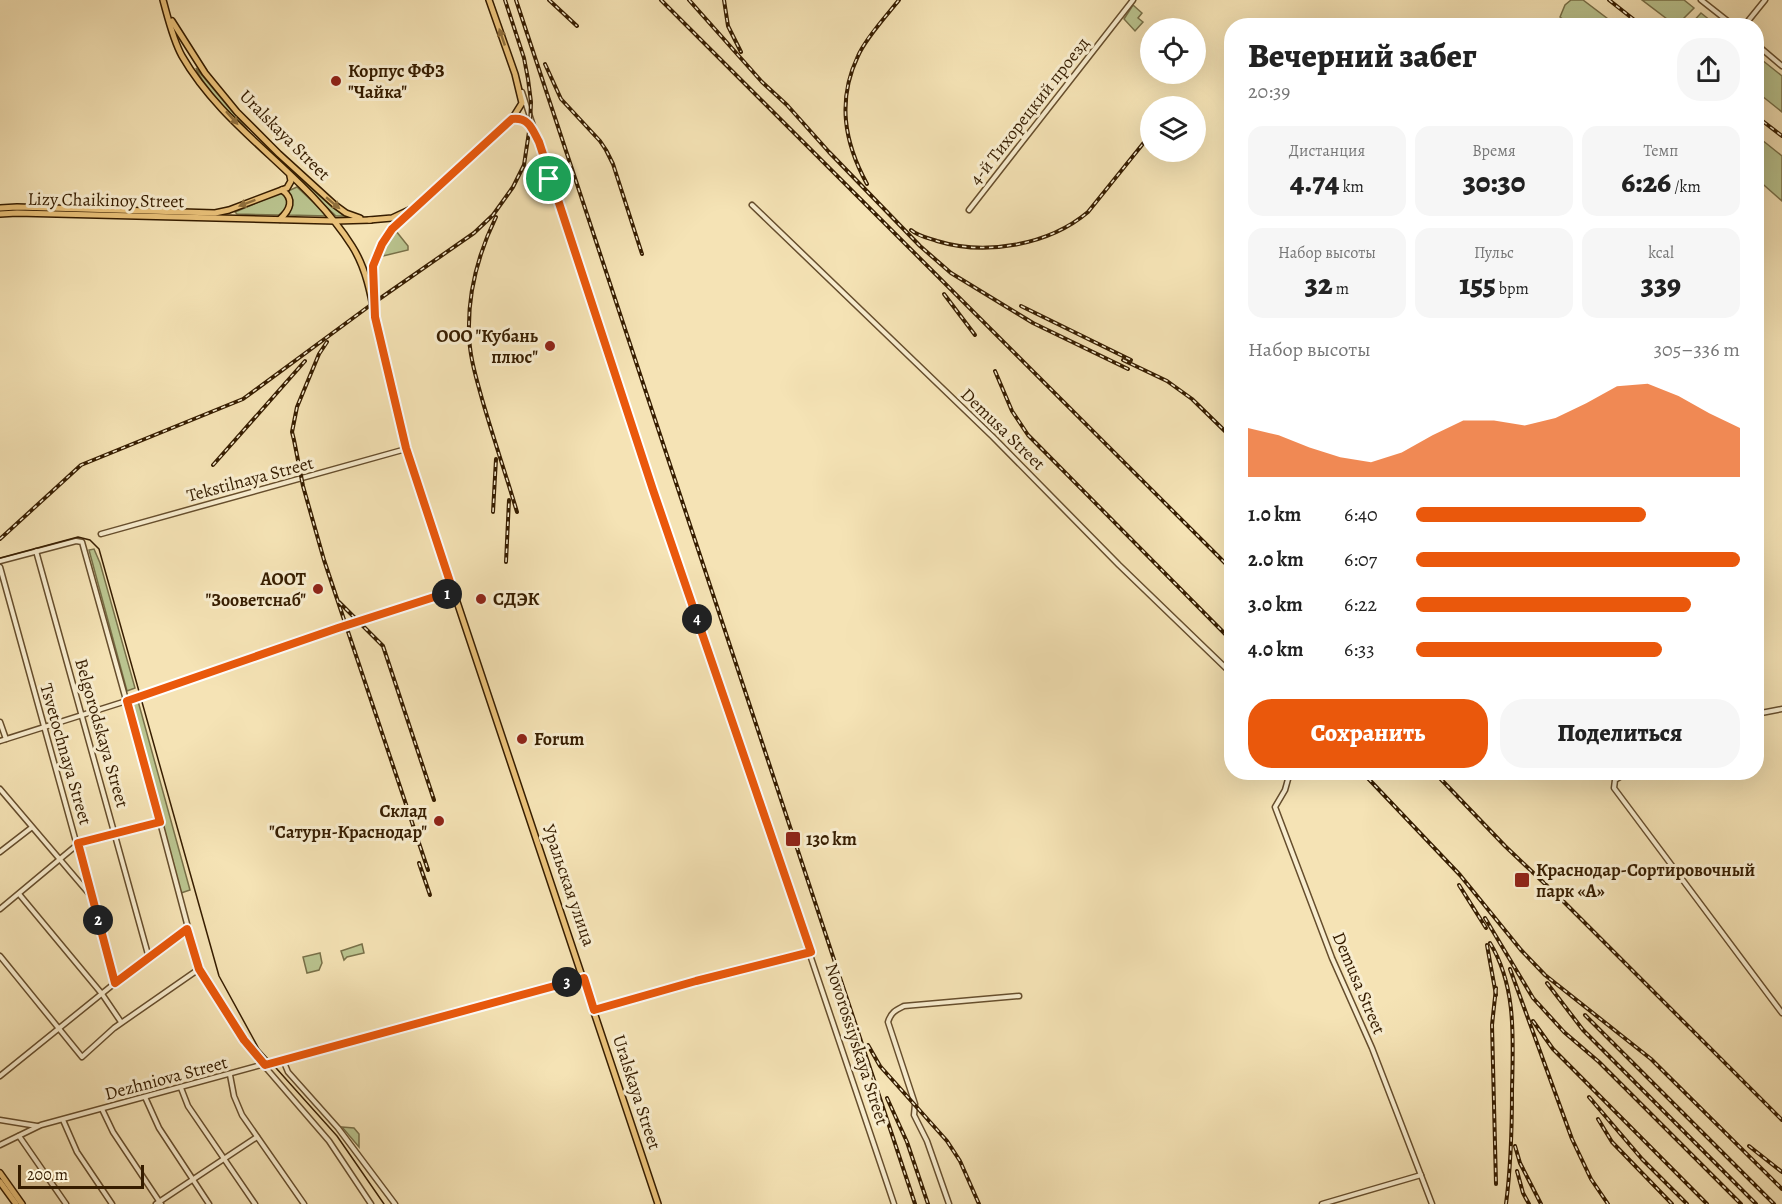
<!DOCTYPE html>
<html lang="ru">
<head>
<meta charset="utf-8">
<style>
	:root { --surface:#fff; --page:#f6f6f6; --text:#222; --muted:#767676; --accent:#ea580c }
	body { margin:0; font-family:Alegreya,serif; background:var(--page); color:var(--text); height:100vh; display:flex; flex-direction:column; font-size:22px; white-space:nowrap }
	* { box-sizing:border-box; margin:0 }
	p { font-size:20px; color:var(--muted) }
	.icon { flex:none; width:33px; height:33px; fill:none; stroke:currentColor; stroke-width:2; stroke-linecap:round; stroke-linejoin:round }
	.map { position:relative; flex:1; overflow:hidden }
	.sheet { position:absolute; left:1224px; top:18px; width:540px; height:762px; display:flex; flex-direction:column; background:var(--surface); border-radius:24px; box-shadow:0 6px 24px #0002 }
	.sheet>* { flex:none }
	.buttons { position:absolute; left:1140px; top:18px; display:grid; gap:12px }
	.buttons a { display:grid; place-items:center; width:66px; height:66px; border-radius:50%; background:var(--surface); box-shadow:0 6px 24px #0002; font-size:30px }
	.scale { position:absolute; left:18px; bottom:15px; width:126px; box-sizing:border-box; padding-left:6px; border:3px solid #361d00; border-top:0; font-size:16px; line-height:21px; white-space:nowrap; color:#361d00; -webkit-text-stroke:4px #f8edcf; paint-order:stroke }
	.pin { position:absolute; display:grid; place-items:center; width:51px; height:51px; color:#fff; margin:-26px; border:3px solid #fff; border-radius:50%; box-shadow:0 2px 6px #0007 }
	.km { position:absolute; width:30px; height:30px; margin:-15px; border-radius:50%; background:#222; color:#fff; font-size:16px; line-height:30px; text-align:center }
	.round { display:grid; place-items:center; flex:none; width:63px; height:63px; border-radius:24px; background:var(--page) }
	.headline { display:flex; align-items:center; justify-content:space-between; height:102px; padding:0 24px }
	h1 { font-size:33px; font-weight:800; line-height:45px }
	.figures { display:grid; grid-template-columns:repeat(3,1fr); gap:9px; height:102px; padding:6px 24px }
	.figures div { display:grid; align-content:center; border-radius:15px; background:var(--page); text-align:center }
	.figures b { font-size:30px; font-weight:800 }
	.figures small { font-size:16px; font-weight:400 }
	.figures p { font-size:16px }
	.chart { height:168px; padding:12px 24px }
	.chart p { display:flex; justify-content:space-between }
	.chart svg { width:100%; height:108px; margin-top:6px; fill:var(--accent); opacity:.7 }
	.cta { display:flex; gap:12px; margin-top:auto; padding:12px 24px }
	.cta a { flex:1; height:69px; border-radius:24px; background:var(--accent); color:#fff; font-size:24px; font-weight:800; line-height:69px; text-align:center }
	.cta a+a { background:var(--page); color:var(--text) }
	ul { padding:0 24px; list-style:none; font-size:20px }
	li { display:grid; grid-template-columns:96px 72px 1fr; align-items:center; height:45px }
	li i { height:15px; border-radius:8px; background:var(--accent) }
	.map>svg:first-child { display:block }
	.green { fill:#bac48f; stroke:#787048; stroke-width:1.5 }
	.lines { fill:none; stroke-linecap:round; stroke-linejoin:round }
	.minor-casing { stroke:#664e2d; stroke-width:7 }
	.major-casing { stroke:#361d00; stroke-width:8 }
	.minor { stroke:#f8edcf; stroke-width:4 }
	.major { stroke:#eac27a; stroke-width:5 }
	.tram { stroke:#361d00; stroke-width:1.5 }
	.rail-casing { stroke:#361d00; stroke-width:4 }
	.rail { stroke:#f8edcf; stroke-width:1.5; stroke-dasharray:4.5; stroke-linecap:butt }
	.oneway { fill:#90703d }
	.route-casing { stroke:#fff; stroke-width:12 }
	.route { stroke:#ea580c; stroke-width:8 }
	.poi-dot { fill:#8f2418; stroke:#f8edcf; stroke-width:2 }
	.labels { text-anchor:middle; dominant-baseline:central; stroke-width:6; stroke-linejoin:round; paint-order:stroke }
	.poi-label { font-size:18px; font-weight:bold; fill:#361d00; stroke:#f8edcf; text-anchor:start }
	.street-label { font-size:18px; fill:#361d00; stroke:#f8edcf }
</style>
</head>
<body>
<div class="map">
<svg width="1782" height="1204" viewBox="0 0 1782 1204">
	<rect width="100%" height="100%" fill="#f5e3b5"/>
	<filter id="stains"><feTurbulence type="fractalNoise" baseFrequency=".00333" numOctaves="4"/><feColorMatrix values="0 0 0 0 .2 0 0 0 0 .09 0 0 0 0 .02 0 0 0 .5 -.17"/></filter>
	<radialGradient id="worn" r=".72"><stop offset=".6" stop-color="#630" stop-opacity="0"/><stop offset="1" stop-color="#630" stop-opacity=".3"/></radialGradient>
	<g class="green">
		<polygon points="1571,0 1583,0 1616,25 1571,25 1560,17 1565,5"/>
		<polygon points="1642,0 1684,0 1694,8 1677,25 1675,25"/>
		<polygon points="1133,5 1142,13 1138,18 1143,22 1135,31 1124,19"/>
		<polygon points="1701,13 1716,25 1690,25"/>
		<polygon points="1757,56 1782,76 1782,112 1757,92"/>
		<path d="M 196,68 L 247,129 L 248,132 C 236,123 199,80 196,68 Z"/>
		<polygon points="1757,136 1782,156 1782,201 1757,179"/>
		<polygon points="256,139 331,206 344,216 336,216 255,140"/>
		<path d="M 297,187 L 328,216 L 288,215 C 293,206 294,199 288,191 Z"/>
		<polygon points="282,192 286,196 288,207 279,215 237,214 235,212"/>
		<polygon points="396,231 408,246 408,250 383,256 386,245"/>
		<polygon points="94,549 100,563 135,688 127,691 89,550"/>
		<polygon points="138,701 190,890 181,893 131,704"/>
		<polygon points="362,944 364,953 347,957 344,960 341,951"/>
		<polygon points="320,953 322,963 319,970 307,973 303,957"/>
		<polygon points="342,1127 354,1128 359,1134 359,1147"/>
	</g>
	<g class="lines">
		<defs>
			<g id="minor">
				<polyline points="1701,0 1734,26"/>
				<polyline points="1744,26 1765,0"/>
				<polyline points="1756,44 1782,66"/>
				<polyline points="522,92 595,317 894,1204"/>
				<path d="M 513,119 C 524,117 528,121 533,130"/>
				<polyline points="752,205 993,437 1119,565 1232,674"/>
				<polyline points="969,210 1133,0"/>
				<polyline points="101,534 406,449"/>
				<polyline points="36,551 149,958"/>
				<polyline points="0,561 76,541 82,542 160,822 199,969 254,1054 329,1141 371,1204"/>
				<polyline points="0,567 115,983"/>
				<polyline points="1756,714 1782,709"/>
				<polyline points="0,722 6,739"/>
				<polyline points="0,741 139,697 343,627 454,591"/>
				<polyline points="1290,772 1285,790 1275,807 1332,958 1372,1048 1432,1204"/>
				<polyline points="1628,772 1615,780 1614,788 1782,1013"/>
				<polyline points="0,789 91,896"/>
				<polyline points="0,852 31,828"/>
				<polyline points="19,894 102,994 121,1022"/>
				<polyline points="0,909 78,844 160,822"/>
				<polyline points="0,956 82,1057 114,1028 199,969"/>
				<polyline points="594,1010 696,981 811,952"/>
				<polyline points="283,1060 288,1072 338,1128 395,1204"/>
				<polyline points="230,1075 234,1096 242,1115 304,1204"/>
				<polyline points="0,1076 115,983 187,929"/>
				<polyline points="181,1088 188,1106 255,1204"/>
				<polyline points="145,1097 159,1128 209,1204"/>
				<polyline points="102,1109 113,1132 161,1204"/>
				<polyline points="0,1120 37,1126"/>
				<polyline points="63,1120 77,1152 112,1204"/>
				<polyline points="19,1136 66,1204"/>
				<polyline points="0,1145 41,1125 584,977"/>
				<polyline points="156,1204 257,1137"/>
				<path d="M 949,1204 L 927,1141 L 914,1115 L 915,1104 L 888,1022 C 891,1012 896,1010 904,1006 L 1019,996"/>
				<polyline points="1322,1204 1421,1175"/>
			</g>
			<g id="major">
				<path d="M 163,0 C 168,18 173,40 182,56 C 225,131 307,174 352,246 C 370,274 373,310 380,342 C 388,378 397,413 406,449 L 658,1204"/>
				<polyline points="172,21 205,73 237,112 279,154 335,205 346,213 360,218"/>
				<polyline points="0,208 17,207 215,213 229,210 287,188 291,181 290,176"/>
				<polyline points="0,214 17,213 335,221 371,220"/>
				<path d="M 280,219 C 290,210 295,199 282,190"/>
				<polyline points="369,220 392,218 409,210"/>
				<polyline points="376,313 373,266 382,244 392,229 512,119 522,103 515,74 489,0"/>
				<polyline points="0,1173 22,1204"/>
				<polyline points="0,1182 16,1204"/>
			</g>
		</defs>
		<use href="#minor" class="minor-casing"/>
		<use href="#major" class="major-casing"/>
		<use href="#minor" class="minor"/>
		<use href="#major" class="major"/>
		<polyline class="tram" points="0,558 78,537 90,540 99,549 219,976 259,1049 337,1136 384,1204"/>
		<defs>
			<g id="rail">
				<polyline points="516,0 915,1204"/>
				<polyline points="549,0 577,26"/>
				<polyline points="661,0 1232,570"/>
				<polyline points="689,0 762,82 787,105 829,152 920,246 951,273 1033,323 1128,369"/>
				<polyline points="724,0 728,26 741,52"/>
				<polyline points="1609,0 1642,26"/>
				<polyline points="545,64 561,99 600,141 606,150 613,164 642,254"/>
				<polyline points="1756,116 1782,136"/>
				<path d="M 867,184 C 844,142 837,100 858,56 C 865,39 887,15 899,0"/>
				<path d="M 496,217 C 479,252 468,292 469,332 C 469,355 476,377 482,399 C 493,437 506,475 517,512"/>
				<path d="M 911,230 C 918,236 928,238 937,241 C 986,256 1049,245 1088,212 L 1150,135"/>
				<polyline points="944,294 975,335"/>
				<polyline points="1021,306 1131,360"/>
				<polyline points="327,342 319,354 297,407 292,432 294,440 303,486 324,560 428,870"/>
				<polyline points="1123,360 1167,381 1192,399 1232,438"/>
				<polyline points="995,371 1012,411 1028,435 1232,641"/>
				<polyline points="213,465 305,361"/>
				<polyline points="493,512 496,459"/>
				<polyline points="0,539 81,465 243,399 372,304 474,233 493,215 513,187 524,165 530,125 531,102 528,79 524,58 505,0"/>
				<polyline points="506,562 509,500"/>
				<polyline points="339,602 383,646 434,800"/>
				<polyline points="1362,772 1460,875 1521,950 1545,975 1651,1059 1782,1189"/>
				<polyline points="1434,772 1505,846 1563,901 1782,1120"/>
				<polyline points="1558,772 1563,777"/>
				<polyline points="419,863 430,895"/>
				<polyline points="1459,885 1486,928"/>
				<polyline points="1485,918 1533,998 1564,1032 1599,1062 1741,1204"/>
				<path d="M 1490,943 C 1517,987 1513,1040 1512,1090 C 1512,1128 1511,1166 1506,1204"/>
				<polyline points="1487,945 1496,995"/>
				<polyline points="1510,969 1572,1139 1591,1179 1608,1204"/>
				<polyline points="1547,983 1583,1030 1756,1204"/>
				<polyline points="1496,988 1492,1025 1496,1184"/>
				<polyline points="1585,1015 1774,1204"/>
				<polyline points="1533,1021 1553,1049 1707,1204"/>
				<polyline points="868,1045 880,1066 947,1141 960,1161 979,1204"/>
				<polyline points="1589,1097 1642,1159 1687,1204"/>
				<polyline points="887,1098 907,1142 928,1204"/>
				<polyline points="1598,1119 1612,1142 1672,1204"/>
				<polyline points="1515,1146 1520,1163 1541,1204"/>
				<polyline points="1749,1146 1782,1172"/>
				<polyline points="1517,1171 1523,1193 1529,1204"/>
			</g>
		</defs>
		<use href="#rail" class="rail-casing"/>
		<use href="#rail" class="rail"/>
	</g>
	<defs><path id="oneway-solid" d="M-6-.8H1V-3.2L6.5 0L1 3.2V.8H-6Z" transform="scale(1.5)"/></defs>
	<g class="oneway">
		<use href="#oneway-solid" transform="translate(502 37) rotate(-109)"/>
		<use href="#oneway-solid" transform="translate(232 118) rotate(48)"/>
		<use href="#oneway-solid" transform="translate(247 203) rotate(159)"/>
		<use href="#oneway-solid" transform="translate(333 203) rotate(40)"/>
	</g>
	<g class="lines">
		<defs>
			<path id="route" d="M 512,119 C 529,117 532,129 539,142 L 653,490 L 811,952 L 696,981 L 594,1010 L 584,978 L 265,1065 L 244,1040 L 199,969 L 187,929 L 115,983 L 78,843 L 160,822 L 127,701 L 338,628 L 453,591 L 406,448 L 375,317 L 373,266 L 382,244 L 392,229 Z"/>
		</defs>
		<use href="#route" class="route-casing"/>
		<use href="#route" class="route"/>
	</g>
	<g class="poi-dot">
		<circle cx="336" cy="81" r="6"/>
		<circle cx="550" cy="346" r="6"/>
		<circle cx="318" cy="589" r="6"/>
		<circle cx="481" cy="599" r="6"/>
		<circle cx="522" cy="739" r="6"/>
		<circle cx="439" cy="821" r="6"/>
		<rect x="785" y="831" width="16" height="16" rx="3"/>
		<rect x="1514" y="872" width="16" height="16" rx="3"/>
	</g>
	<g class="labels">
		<g class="poi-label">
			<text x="348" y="71">Корпус ФФЗ<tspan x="348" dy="21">"Чайка"</tspan></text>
			<text x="538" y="336" text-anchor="end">ООО "Кубань<tspan x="538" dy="21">плюс"</tspan></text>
			<text x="306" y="579" text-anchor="end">АООТ<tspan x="306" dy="21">"Зооветснаб"</tspan></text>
			<text x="493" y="599">СДЭК</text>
			<text x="534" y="739">Forum</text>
			<text x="427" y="811" text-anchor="end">Склад<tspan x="427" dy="21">"Сатурн-Краснодар"</tspan></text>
			<text x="806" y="839">130 km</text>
			<text x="1536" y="870">Краснодар-Сортировочный<tspan x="1536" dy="21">парк «А»</tspan></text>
		</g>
		<g class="street-label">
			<text transform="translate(1029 111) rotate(-52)">4-й Тихорецкий проезд</text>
			<text transform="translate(285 135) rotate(45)">Uralskaya Street</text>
			<text transform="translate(106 200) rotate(1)">Lizy Chaikinoy Street</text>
			<text transform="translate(1003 429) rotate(44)">Demusa Street</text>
			<text transform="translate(250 479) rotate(-15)">Tekstilnaya Street</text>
			<text transform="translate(102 733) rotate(74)">Belgorodskaya Street</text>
			<text transform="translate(66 754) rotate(74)">Tsvetochnaya Street</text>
			<text transform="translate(569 885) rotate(71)">Уральская улица</text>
			<text transform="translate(1359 983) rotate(67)">Demusa Street</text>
			<text transform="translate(857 1044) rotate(72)">Novorossiyskaya Street</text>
			<text transform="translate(166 1078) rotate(-15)">Dezhniova Street</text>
			<text transform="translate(637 1092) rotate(72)">Uralskaya Street</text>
		</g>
	</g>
	<rect width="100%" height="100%" filter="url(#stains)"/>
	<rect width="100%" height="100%" fill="url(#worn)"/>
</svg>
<div class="buttons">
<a><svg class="icon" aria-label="locate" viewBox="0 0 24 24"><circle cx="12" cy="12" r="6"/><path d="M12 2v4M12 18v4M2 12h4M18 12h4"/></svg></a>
<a><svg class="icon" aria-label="layers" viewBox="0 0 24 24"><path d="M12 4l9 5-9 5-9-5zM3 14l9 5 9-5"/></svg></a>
</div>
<div class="scale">200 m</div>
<div class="pin" style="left:549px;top:179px;background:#1e9e55"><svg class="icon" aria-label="arrive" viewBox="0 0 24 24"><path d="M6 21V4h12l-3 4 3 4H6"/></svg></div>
<b class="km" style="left:447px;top:594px">1</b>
<b class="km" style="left:98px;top:920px">2</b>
<b class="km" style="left:567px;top:982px">3</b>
<b class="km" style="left:697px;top:619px">4</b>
<section class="sheet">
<div class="headline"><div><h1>Вечерний забег</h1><p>20:39</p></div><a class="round"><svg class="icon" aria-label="share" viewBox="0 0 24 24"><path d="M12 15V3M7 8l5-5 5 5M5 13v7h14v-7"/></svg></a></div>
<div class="figures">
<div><p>Дистанция</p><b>4.74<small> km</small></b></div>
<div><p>Время</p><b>30:30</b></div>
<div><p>Темп</p><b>6:26<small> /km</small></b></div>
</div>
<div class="figures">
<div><p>Набор высоты</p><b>32<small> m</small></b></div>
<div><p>Пульс</p><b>155<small> bpm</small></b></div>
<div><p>kcal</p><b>339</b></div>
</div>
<div class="chart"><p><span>Набор высоты</span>305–336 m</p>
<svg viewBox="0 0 160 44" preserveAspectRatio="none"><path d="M0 44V24L10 27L20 32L30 36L40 38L50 34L60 27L70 21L80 21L90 23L100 20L110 14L120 7L130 6L140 11L150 18L160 24V44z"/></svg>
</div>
<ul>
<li><b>1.0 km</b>6:40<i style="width:71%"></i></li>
<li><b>2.0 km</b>6:07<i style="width:100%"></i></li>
<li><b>3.0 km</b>6:22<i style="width:85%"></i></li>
<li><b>4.0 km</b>6:33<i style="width:76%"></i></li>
</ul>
<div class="cta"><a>Сохранить</a><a>Поделиться</a></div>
</section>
</div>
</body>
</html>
